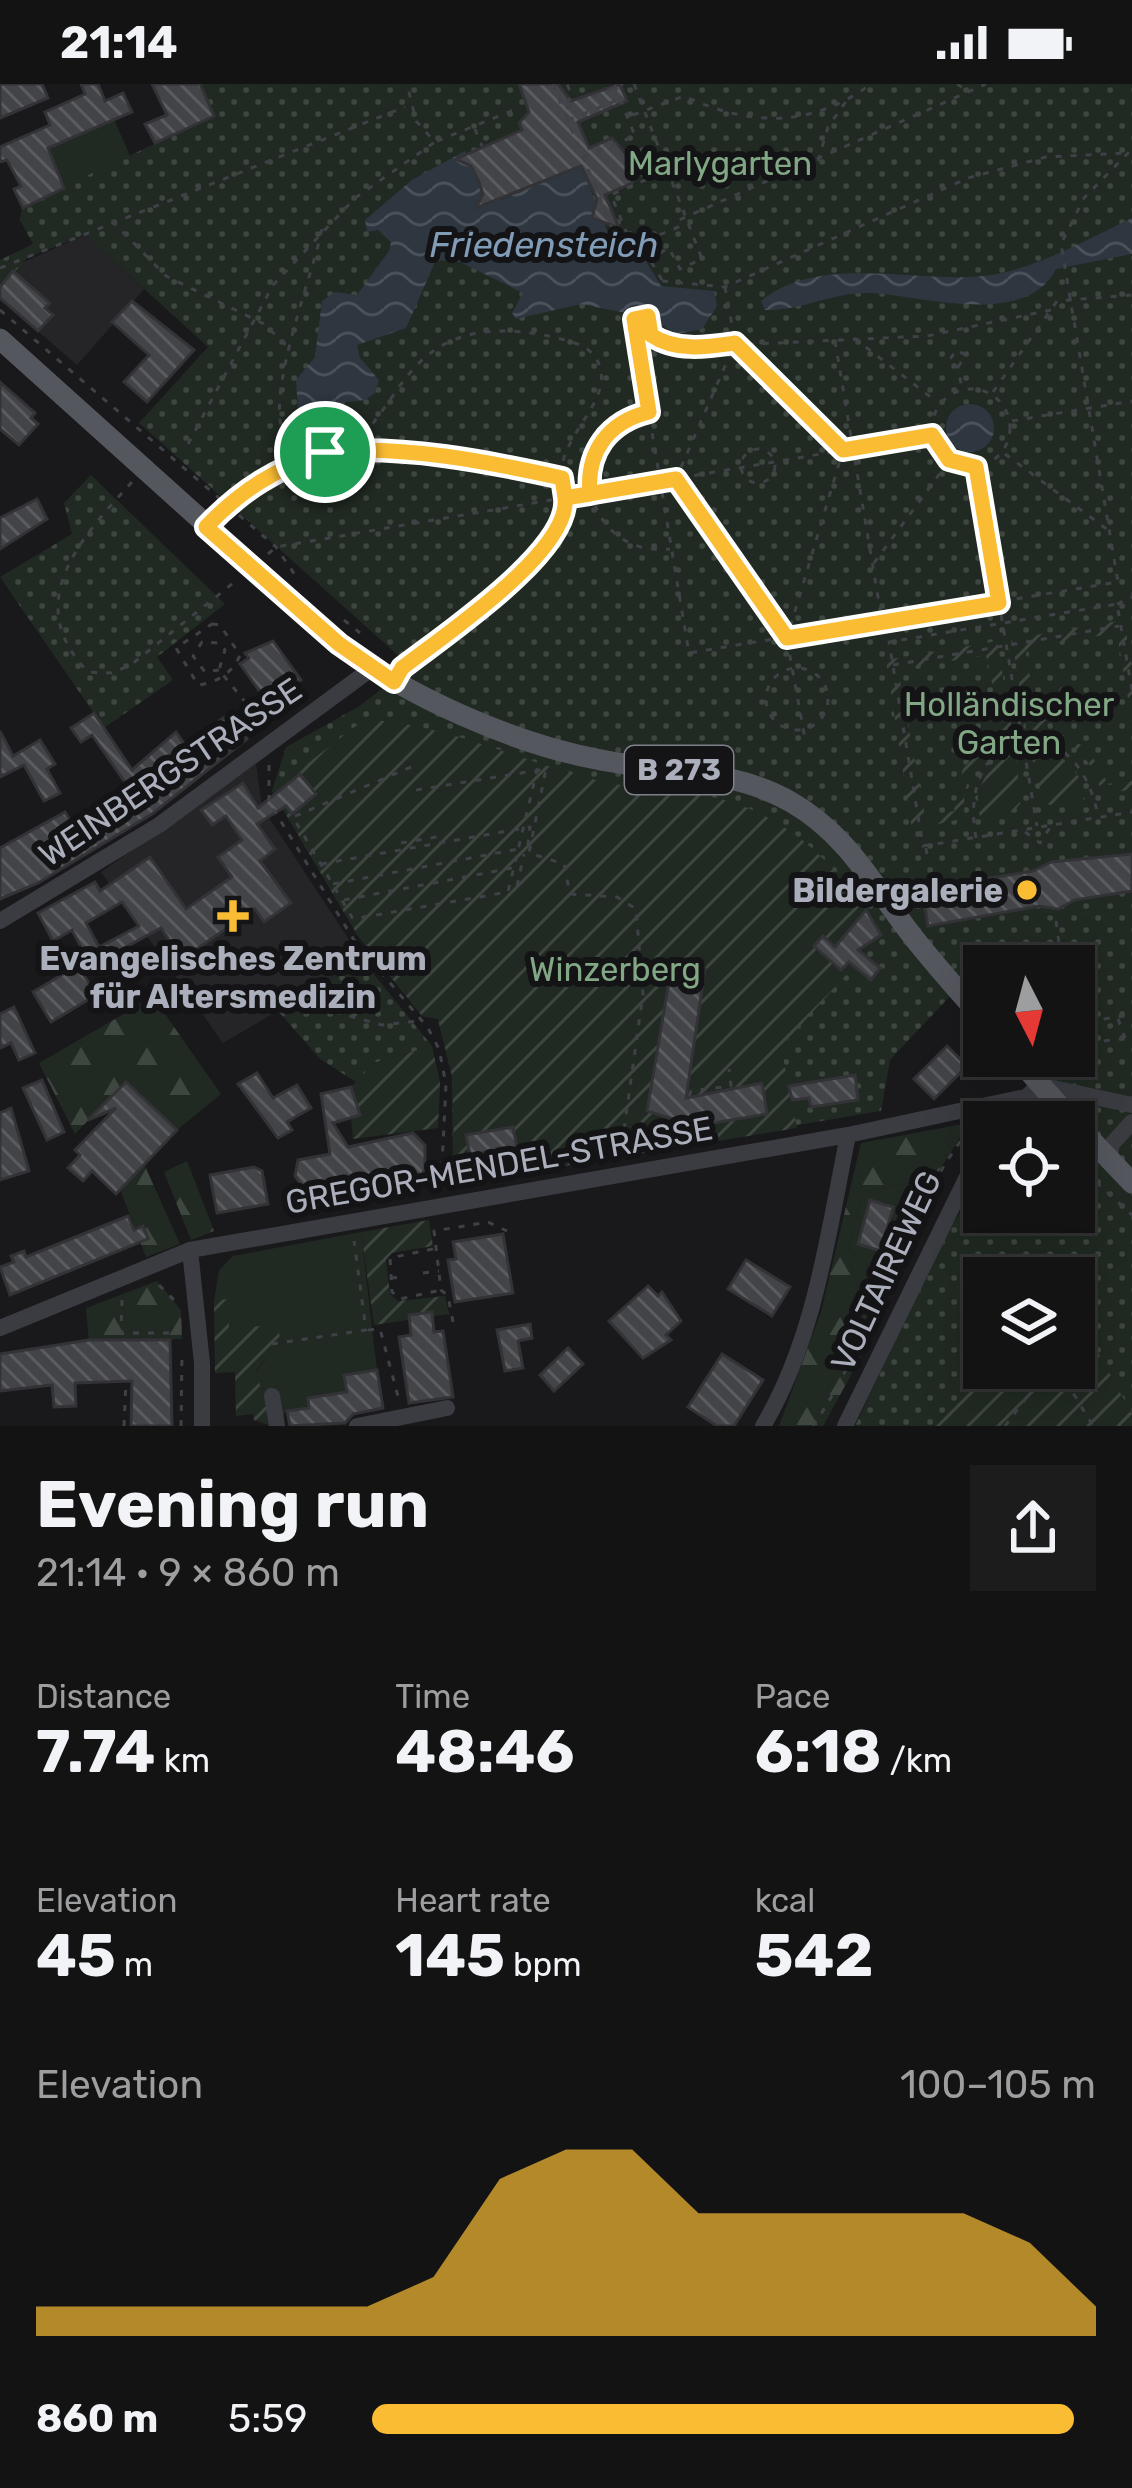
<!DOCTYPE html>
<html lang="en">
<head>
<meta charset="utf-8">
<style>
	:root { --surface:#131314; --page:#1c1c1d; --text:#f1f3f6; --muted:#9d9ea0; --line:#323234; --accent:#f9bc33 }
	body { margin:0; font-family:Rubik,sans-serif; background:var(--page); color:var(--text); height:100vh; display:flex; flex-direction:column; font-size:45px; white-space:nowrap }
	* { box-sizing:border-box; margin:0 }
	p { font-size:39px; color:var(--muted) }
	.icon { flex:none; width:66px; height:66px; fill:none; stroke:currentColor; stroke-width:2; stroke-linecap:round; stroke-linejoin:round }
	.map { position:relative; height:1342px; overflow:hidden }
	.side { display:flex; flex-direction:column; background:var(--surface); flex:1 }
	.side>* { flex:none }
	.needle { width:78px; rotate:174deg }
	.controls { position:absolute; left:963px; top:861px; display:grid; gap:24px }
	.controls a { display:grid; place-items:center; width:132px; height:132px; border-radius:0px; background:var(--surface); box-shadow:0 12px 48px #0002,0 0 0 3px var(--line); font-size:60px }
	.pin { position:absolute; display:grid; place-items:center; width:102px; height:102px; color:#fff; margin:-51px; border:6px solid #fff; border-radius:50%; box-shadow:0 3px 12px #0007 }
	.round { display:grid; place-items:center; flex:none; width:126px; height:126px; border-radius:0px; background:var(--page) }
	.overview { display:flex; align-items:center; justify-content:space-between; height:204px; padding:0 36px }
	h1 { font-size:66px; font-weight:700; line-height:90px }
	.metrics { display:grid; grid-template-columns:repeat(3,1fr); gap:18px; height:204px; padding:12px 36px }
	.metrics div { display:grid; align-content:center }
	.metrics b { font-size:60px; font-weight:700 }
	.metrics small { font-size:33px; font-weight:400 }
	.metrics p { font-size:33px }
	.chart { height:336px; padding:24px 36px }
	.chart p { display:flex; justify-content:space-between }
	.chart svg { width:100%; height:216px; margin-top:12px; fill:var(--accent); opacity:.7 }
	ul { padding:0 36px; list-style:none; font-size:39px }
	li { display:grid; grid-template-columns:192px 144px 1fr; align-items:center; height:90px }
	li i { height:30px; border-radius:15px; background:var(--accent) }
	.status { display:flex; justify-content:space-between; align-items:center; height:84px; padding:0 60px; background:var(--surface); direction:ltr }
	.status svg { height:33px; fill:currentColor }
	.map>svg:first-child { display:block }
	.built { fill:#252528 }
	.grass { fill:#202922 }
	.forest { fill:url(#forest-firs) }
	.park { fill:url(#park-dots) }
	.garden { fill:url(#garden-furrows); fill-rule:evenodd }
	.water { fill:url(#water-waves) }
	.building { fill:url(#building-back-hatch); stroke:#333337; stroke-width:3; fill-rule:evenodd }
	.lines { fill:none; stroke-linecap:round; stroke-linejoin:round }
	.path { stroke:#3f4147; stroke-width:3; stroke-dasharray:6 9; stroke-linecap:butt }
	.minor { stroke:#3b3c42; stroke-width:16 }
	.major { stroke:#55575f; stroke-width:21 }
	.route-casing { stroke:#fff; stroke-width:24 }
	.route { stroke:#f9bc33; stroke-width:15 }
	.poi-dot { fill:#f9bc33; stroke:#141416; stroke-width:4.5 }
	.labels { text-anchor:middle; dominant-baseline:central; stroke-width:12; stroke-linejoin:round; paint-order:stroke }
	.shield { fill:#141416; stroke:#7e808a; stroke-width:3 }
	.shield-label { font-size:30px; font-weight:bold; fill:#abafbb }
	.park-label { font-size:33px; fill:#81a784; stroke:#141416 }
	.street-label { font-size:33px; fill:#abafbb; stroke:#141416 }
	.poi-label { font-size:33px; font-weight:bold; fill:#abafbb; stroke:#141416; text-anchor:end }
	.water-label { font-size:36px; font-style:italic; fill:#819cb7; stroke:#141416 }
</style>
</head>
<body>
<div class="status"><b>21:14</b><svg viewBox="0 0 49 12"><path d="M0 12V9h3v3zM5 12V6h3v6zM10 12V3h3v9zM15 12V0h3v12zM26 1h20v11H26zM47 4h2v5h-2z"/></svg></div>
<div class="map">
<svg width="1132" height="1342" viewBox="0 0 1132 1342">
	<defs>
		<pattern id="forest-firs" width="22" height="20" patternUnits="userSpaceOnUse" patternTransform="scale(3)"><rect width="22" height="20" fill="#202922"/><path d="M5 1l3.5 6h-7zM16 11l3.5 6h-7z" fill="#3e4640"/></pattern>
		<pattern id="park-dots" width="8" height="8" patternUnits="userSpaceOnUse" patternTransform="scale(3)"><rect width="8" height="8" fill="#202922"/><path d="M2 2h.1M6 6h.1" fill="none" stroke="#3e4640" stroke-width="1.8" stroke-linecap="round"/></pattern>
		<pattern id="garden-furrows" width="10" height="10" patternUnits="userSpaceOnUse" patternTransform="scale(3)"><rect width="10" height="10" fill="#202922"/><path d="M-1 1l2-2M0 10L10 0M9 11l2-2" fill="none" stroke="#3e4640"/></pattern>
		<pattern id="water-waves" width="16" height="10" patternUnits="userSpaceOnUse" patternTransform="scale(3)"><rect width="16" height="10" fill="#2e3740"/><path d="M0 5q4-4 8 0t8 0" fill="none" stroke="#4a515a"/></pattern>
		<pattern id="building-back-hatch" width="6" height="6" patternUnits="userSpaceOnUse" patternTransform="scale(3)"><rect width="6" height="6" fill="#434448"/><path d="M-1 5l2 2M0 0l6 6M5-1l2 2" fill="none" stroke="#5b5c60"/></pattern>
	</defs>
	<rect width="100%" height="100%" fill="#19191b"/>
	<g class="built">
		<polygon points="85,151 144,205 77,281 0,214 0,196 10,184"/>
		<polygon points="256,680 262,723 363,877 223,959 101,788"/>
	</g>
	<g class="grass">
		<polygon points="114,35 130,72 63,104 47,65"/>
		<polygon points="934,1095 891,1198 848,1166 863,1107"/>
		<polygon points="361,1148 377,1286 345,1291 347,1308 309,1314 309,1324 285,1328 282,1342 259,1313 256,1288 266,1275 283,1274 228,1244 228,1216 214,1217 219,1186 233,1172"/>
	</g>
	<g class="forest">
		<polygon points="153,913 221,1010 177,1046 125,998 75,1050 39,979"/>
		<polygon points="969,1039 934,1095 863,1107 848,1166 891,1198 868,1260 823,1342 779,1342 821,1228 861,1059"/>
		<polygon points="187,1077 214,1147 191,1156 164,1088"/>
		<polygon points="144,1080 180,1160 146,1173 120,1105"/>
		<polygon points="157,1197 181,1226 182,1255 89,1258 86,1224"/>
	</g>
	<g class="park">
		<polygon points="201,0 1132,0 1132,1330 1095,1264 1074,1253 1074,1194 984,1194 986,1284 933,1342 855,1342 950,1143 984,1095 984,1128 1074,1128 1074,1038 1033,1038 1039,1001 1032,972 1074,972 1074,882 984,882 984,907 969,892 890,976 881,1027 453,1099 452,992 438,935 422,932 358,852 272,707 286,663 358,623 411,583 139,339 208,263 85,151 27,174 0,204 0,176 33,160 20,136 22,122 214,32"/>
		<polygon points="91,391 225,520 157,573 173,596 104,644 0,493 72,450 64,419"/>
		<polygon points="363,877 432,962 374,979 359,1000 320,975 278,927"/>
	</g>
	<g class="garden">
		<path d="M 1124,536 L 1132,582 L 1132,638 L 1117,549 L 1029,563 L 1026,570 L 1037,634 L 1045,633 L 1048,644 L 1087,664 L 1109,701 L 1132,697 L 1132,705 L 1102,711 C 1094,672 1066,650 1027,650 L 1012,555 Z"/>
		<path d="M 997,557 L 1013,652 C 977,666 960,696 965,734 L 912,746 L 886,576 ZM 986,571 L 1001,640 L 992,642 L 994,653 L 963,684 L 954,727 L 925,732 L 898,586 Z"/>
		<path d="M 365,635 C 452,642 506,672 588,694 C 623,704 661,705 698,710 C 786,725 836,779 883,850 L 781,963 L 797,1044 L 455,1100 L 452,992 L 438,935 L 422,932 L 358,852 L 272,707 Z"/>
		<path d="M 1030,666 C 1058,668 1085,687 1085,715 L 1050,721 L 1043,717 Z"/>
		<path d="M 1016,668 L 1020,720 L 1014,727 L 980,732 C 971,705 989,680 1016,668 Z"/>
		<polygon points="432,962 440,998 438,1044 353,1055 351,1034 359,1029 351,1003 374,979"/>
		<polygon points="429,1136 433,1162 392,1169 386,1176 390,1210 398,1217 445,1212 449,1230 374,1241 361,1148"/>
		<polygon points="228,1215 229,1244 278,1241 283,1275 265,1275 256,1287 271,1342 254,1336 253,1330 236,1332 235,1288 215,1289 214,1217"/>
		<polygon points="1074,1253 1095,1263 1132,1330 1132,1342 933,1342 986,1284 1074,1284"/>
	</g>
	<g class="water">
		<polygon points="465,67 482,101 481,115 501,116 581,82 596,120 591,132 603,137 619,176 643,172 661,202 714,207 717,222 702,245 677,250 650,235 648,225 626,229 581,220 516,235 512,229 523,209 460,178 436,176 406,244 357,261 360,274 379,296 375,309 365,316 328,320 312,338 299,340 296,296 315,273 322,217 335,208 357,211 389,167 391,158 378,146 367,148 365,136 412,96"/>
		<path d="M 1132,134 L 1132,170 L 1056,185 C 1025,246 918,210 868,209 C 833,208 801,227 765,226 L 761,217 C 824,166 927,204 997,190 C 1045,180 1088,155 1132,134 Z"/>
		<circle cx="970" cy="344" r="24"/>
	</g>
	<g class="building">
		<polygon points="0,0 42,0 48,14 0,34"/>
		<polygon points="81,0 98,0 105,17 123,9 132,28 48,64 64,104 23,124 14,105 21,102 7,76 0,78 0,63 50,41 45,28 85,10"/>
		<polygon points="152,0 200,0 214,32 155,59 145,40 167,31"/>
		<polygon points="519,0 558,0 571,17 620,0 627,17 578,38 589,64 612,54 636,82 632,99 605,111 619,144 592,134 597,115 581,82 476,124 483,110 479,98 471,82 456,75 522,46 519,39 529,28"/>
		<polygon points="13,187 50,219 45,224 53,231 38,247 0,214 0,203"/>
		<polygon points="132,217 194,266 147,318 124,298 149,271 112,238"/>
		<polygon points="0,298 35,329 31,334 38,340 19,361 0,345"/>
		<polygon points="37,415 47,435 0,465 0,434"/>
		<polygon points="273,557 301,596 268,619 240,580 249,574 245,569"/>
		<polygon points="94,629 132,686 176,648 185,661 229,630 247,655 152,730 38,799 0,815 0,764 65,728 72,740 129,704 92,651 81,658 71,644"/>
		<polygon points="0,647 13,672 40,656 55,680 47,685 60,709 44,717 24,681 0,693"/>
		<path d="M 300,690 L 316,710 L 292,730 L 286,722 L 257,740 L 275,765 L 260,777 L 291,819 L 264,838 L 255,825 L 182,875 L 161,844 L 91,882 L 72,846 L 53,857 L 38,829 L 95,798 L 100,807 L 150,773 L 186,825 L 232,793 L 218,773 L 242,756 L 226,732 L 212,741 L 201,726 L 243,699 L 258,724 ZM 122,818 L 139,842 L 99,863 L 86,839 Z"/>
		<polygon points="1132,770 1132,807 1075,816 1058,825 1039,822 928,842 922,805 1033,787 1051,778"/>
		<polygon points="866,826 881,851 858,866 880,884 871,896 849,878 841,886 814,862 823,852 835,863"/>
		<polygon points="672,880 705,885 686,1014 762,999 767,1030 696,1042 647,1027"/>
		<polygon points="78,881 96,911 51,938 33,908"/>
		<polygon points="14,923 35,969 19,976 11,959 0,964 0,930"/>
		<polygon points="947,962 967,982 934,1015 914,995"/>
		<polygon points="257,989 273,1014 297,1001 311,1024 287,1038 292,1046 278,1054 238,1000"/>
		<polygon points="855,991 858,1016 811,1023 809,1014 792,1016 789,1002"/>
		<polygon points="42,996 64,1048 47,1056 23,1004"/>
		<polygon points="126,998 177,1046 116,1110 92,1087 83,1097 68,1084 80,1071 75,1066 116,1024 88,1036"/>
		<polygon points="351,1003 360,1031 333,1039 348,1063 413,1049 425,1061 425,1086 421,1091 311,1115 295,1092 298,1076 330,1070 321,1010"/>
		<polygon points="11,1024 29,1087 0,1096 0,1029"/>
		<polygon points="513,1043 517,1063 470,1071 466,1051"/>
		<polygon points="254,1083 262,1087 268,1120 217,1129 210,1091"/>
		<polygon points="870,1116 893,1123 881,1167 858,1160"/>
		<polygon points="128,1132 134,1146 143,1142 148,1155 10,1211 0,1183 14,1178 11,1172 24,1167 26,1173"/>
		<polygon points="503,1150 513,1209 455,1218 448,1176 456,1175 453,1158"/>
		<polygon points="746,1176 790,1203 772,1232 728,1205"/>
		<polygon points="648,1202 658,1212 662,1208 681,1237 666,1251 671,1256 643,1274 609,1237"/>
		<polygon points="432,1228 434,1248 443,1247 453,1313 409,1319 399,1253 411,1251 409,1231"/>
		<polygon points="530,1240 532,1254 518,1257 523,1284 505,1287 497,1246"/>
		<polygon points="89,1256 170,1256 172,1342 131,1342 132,1297 75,1299 76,1322 54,1323 52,1301 0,1307 0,1270"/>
		<polygon points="568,1264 583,1280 554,1307 540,1291"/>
		<polygon points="722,1270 763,1296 734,1342 717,1342 688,1323"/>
		<polygon points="377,1286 383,1324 353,1330 345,1339 290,1342 287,1327 309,1324 308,1314 347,1308 344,1291"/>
	</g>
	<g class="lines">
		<g class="path">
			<polyline points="553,0 563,25 623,0"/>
			<polyline points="634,0 702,175 680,185 669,164 650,174"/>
			<polyline points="957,0 969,8"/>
			<polyline points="567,19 572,12 567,0"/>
			<polyline points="565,30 586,80"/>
			<path d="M 633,31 L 684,12 C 749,42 810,45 871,0"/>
			<polyline points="568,36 620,15"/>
			<polyline points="475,45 482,62"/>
			<polyline points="437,57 514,26"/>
			<polyline points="583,73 635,52 614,0"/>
			<polyline points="818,77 828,43 847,16"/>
			<polyline points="588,85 622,169 632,165"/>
			<polyline points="112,137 166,192 264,240 287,262"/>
			<path d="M 322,145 C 313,191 263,316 285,352 C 355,405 380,317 418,280 C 455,242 509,242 557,254 C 576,259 593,262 600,283 C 611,320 557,354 562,394"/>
			<polyline points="632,162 681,142 679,136 986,0"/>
			<polyline points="0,184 405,23"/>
			<polyline points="662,196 646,169 633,164 611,111 666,87"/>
			<polyline points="662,197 725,203 968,94 1046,73 1124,69"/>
			<polyline points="725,203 735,257"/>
			<polyline points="0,226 276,463 297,494"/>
			<polyline points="1051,226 927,252 690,263 655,255 648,232 633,235 689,569 1118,498 1061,160 1084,114 1132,65"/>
			<polyline points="854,254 937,318"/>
			<polyline points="835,257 882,537"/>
			<polygon points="735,259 843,366 787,554 676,395"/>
			<polyline points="958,283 966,271 956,266 949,277 958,283 962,305"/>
			<circle cx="971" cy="344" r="39"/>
			<polyline points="993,308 1057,217 1132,211"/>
			<path d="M 647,329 C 559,349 580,474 670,465"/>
			<polyline points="1012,337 1132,317"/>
			<polyline points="188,360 273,201 355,114 435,58 416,37 407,0"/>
			<polyline points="350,364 413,368 562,394 567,429 550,456 523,480 508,504 405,582"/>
			<circle cx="758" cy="382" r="17"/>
			<polyline points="1005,370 1108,446"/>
			<polyline points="976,383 1037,742"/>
			<path d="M 132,398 C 82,453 20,518 88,588 L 112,589 L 132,580 L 237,496"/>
			<polyline points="220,429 267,391 323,368"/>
			<polyline points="268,470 276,463 932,351"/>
			<polyline points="874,479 949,377"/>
			<polyline points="1117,520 1132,513"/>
			<polyline points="1119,520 1132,526"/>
			<polyline points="344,536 360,549"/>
			<path d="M 212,540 L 220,541 L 240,571 C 233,589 216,599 198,601 L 176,564 Z"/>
			<polyline points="787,556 805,655"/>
			<polyline points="893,581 1119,542"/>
			<circle cx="797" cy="615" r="31"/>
			<polyline points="219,586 205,588 193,572 202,558 219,559 225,566 219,586 264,641"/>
			<polyline points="1132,606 1117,520 889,558 923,762 1132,728"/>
			<polyline points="283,609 292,622"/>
			<polyline points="269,681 269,718 354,856 428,944 439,965 446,1000 441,1102"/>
			<polyline points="411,683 293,733 353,835 508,808 538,682"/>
			<polyline points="416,706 546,685 529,769 564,780 570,810 617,813 636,825 643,910 620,1074"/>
			<polyline points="1025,748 1040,759 1051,742"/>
			<path d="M 976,754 C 955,641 1076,616 1098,732"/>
			<polyline points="401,759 443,752"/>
			<polyline points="926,764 928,777"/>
			<polyline points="321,780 530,743 527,769"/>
			<polyline points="333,800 518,765"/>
			<polyline points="517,802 524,770"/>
			<polyline points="344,816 512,784"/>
			<polyline points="1056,837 1062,882"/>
			<polyline points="335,928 382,941 418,937"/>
			<polyline points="1118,935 1125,954"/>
			<polyline points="1074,939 1132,931"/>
			<polyline points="1074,960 1132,954"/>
			<polyline points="689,1012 691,1007 731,1002 729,985"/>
			<polyline points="625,1052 670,1044 672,1031"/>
			<polyline points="1074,1078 1132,1131"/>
			<polyline points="433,1165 390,1174 392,1208 400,1215 441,1206"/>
			<polyline points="423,1189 439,1187"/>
			<polyline points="391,1194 402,1193"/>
			<polyline points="159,1201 177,1219"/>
			<polyline points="122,1216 121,1249 180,1249"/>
			<polyline points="453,1238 448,1212 441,1206 434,1147 488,1138 507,1147"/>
			<polyline points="368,1246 380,1245 399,1316"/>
			<polyline points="272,1260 366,1246 354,1157"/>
			<polyline points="1058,1284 1093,1342"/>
			<polyline points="124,1342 126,1297"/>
			<polyline points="181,1342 182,1270"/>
			<path d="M 813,1342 C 877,1248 901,1131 972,1042"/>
			<polyline points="1005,1342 1049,1284"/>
		</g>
		<g class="minor">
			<polyline points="0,837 159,741 371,585"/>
			<polyline points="999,1038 1039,1001 1132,1021"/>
			<polyline points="1110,1077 1111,1061 1132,1038"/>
			<polyline points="190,1166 202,1279 202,1342"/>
			<polyline points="0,1244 190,1166 848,1051 1020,1014"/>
			<polyline points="272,1312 277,1342"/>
			<polyline points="357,1342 447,1324"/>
			<path d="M 763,1342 C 815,1255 828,1150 848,1051"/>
			<polyline points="845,1342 984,1058"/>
		</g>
		<g class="major">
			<path d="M 0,255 L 339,560 C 406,612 513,659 596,675 C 663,689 730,683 791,718 C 845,749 871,797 907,845 C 931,877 958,906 984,936"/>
			<polyline points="1015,972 1074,1038"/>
			<polyline points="1074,1038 1132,1099"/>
		</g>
	</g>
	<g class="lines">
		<defs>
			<path id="route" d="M 325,368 C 276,385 242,405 206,443 L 339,560 L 394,598 L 402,584 C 443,552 571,467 565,414 L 676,395 L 787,554 L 999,519 L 976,383 L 949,376 L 932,351 L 843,366 L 735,259 C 707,263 676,268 651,251 L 648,232 L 634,235 L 649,328 C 608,338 586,368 590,410 L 565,414 L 562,394 C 485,377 403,361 325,368"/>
		</defs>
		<use href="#route" class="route-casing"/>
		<use href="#route" class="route"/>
	</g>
	<g class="poi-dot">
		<circle cx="1027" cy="806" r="12"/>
		<path d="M227 814h12v12h12v12h-12v12h-12v-12h-12v-12h12z"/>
	</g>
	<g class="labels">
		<rect class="shield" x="625" y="662" width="108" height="48" rx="9"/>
		<g class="shield-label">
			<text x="679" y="686">B 273</text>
		</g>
		<g class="park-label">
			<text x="720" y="79">Marlygarten</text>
			<text x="1009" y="620">Holländischer<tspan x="1009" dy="38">Garten</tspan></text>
			<text x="615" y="885">Winzerberg</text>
		</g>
		<g class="street-label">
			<text transform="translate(170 688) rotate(-34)">WEINBERGSTRASSE</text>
			<text transform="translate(499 1081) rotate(-10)">GREGOR-MENDEL-STRASSE</text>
			<text transform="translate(886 1187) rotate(-65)">VOLTAIREWEG</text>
		</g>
		<g class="poi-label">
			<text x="1003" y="806">Bildergalerie</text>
			<text x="233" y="874" text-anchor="middle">Evangelisches Zentrum<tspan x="233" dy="38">für Altersmedizin</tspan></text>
		</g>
		<g class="water-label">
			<text x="544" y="160">Friedensteich</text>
		</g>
	</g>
</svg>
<div class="controls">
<a><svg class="needle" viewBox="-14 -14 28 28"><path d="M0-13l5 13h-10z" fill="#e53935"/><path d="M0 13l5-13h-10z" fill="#9d9ea0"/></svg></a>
<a><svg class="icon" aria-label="locate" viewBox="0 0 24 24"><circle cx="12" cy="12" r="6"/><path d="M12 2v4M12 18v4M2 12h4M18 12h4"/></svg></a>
<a><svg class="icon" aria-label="layers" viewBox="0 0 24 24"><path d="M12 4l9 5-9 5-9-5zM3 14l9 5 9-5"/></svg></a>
</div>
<div class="pin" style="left:325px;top:368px;background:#1e9e55"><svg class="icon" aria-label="arrive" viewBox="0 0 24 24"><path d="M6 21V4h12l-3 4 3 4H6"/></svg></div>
</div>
<section class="side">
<div class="overview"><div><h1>Evening run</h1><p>21:14 · 9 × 860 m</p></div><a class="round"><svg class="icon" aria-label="share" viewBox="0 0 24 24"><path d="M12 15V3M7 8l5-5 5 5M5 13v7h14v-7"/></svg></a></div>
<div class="metrics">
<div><p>Distance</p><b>7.74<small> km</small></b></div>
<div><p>Time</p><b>48:46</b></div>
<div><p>Pace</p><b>6:18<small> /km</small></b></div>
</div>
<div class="metrics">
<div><p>Elevation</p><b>45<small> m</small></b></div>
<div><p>Heart rate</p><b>145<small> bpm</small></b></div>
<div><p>kcal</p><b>542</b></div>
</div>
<div class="chart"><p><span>Elevation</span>100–105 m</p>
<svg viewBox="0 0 160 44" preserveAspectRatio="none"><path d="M0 44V38L10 38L20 38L30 38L40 38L50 38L60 32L70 12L80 6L90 6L100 19L110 19L120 19L130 19L140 19L150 25L160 38V44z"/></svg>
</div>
<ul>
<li><b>860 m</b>5:59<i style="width:97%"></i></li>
</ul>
</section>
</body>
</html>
